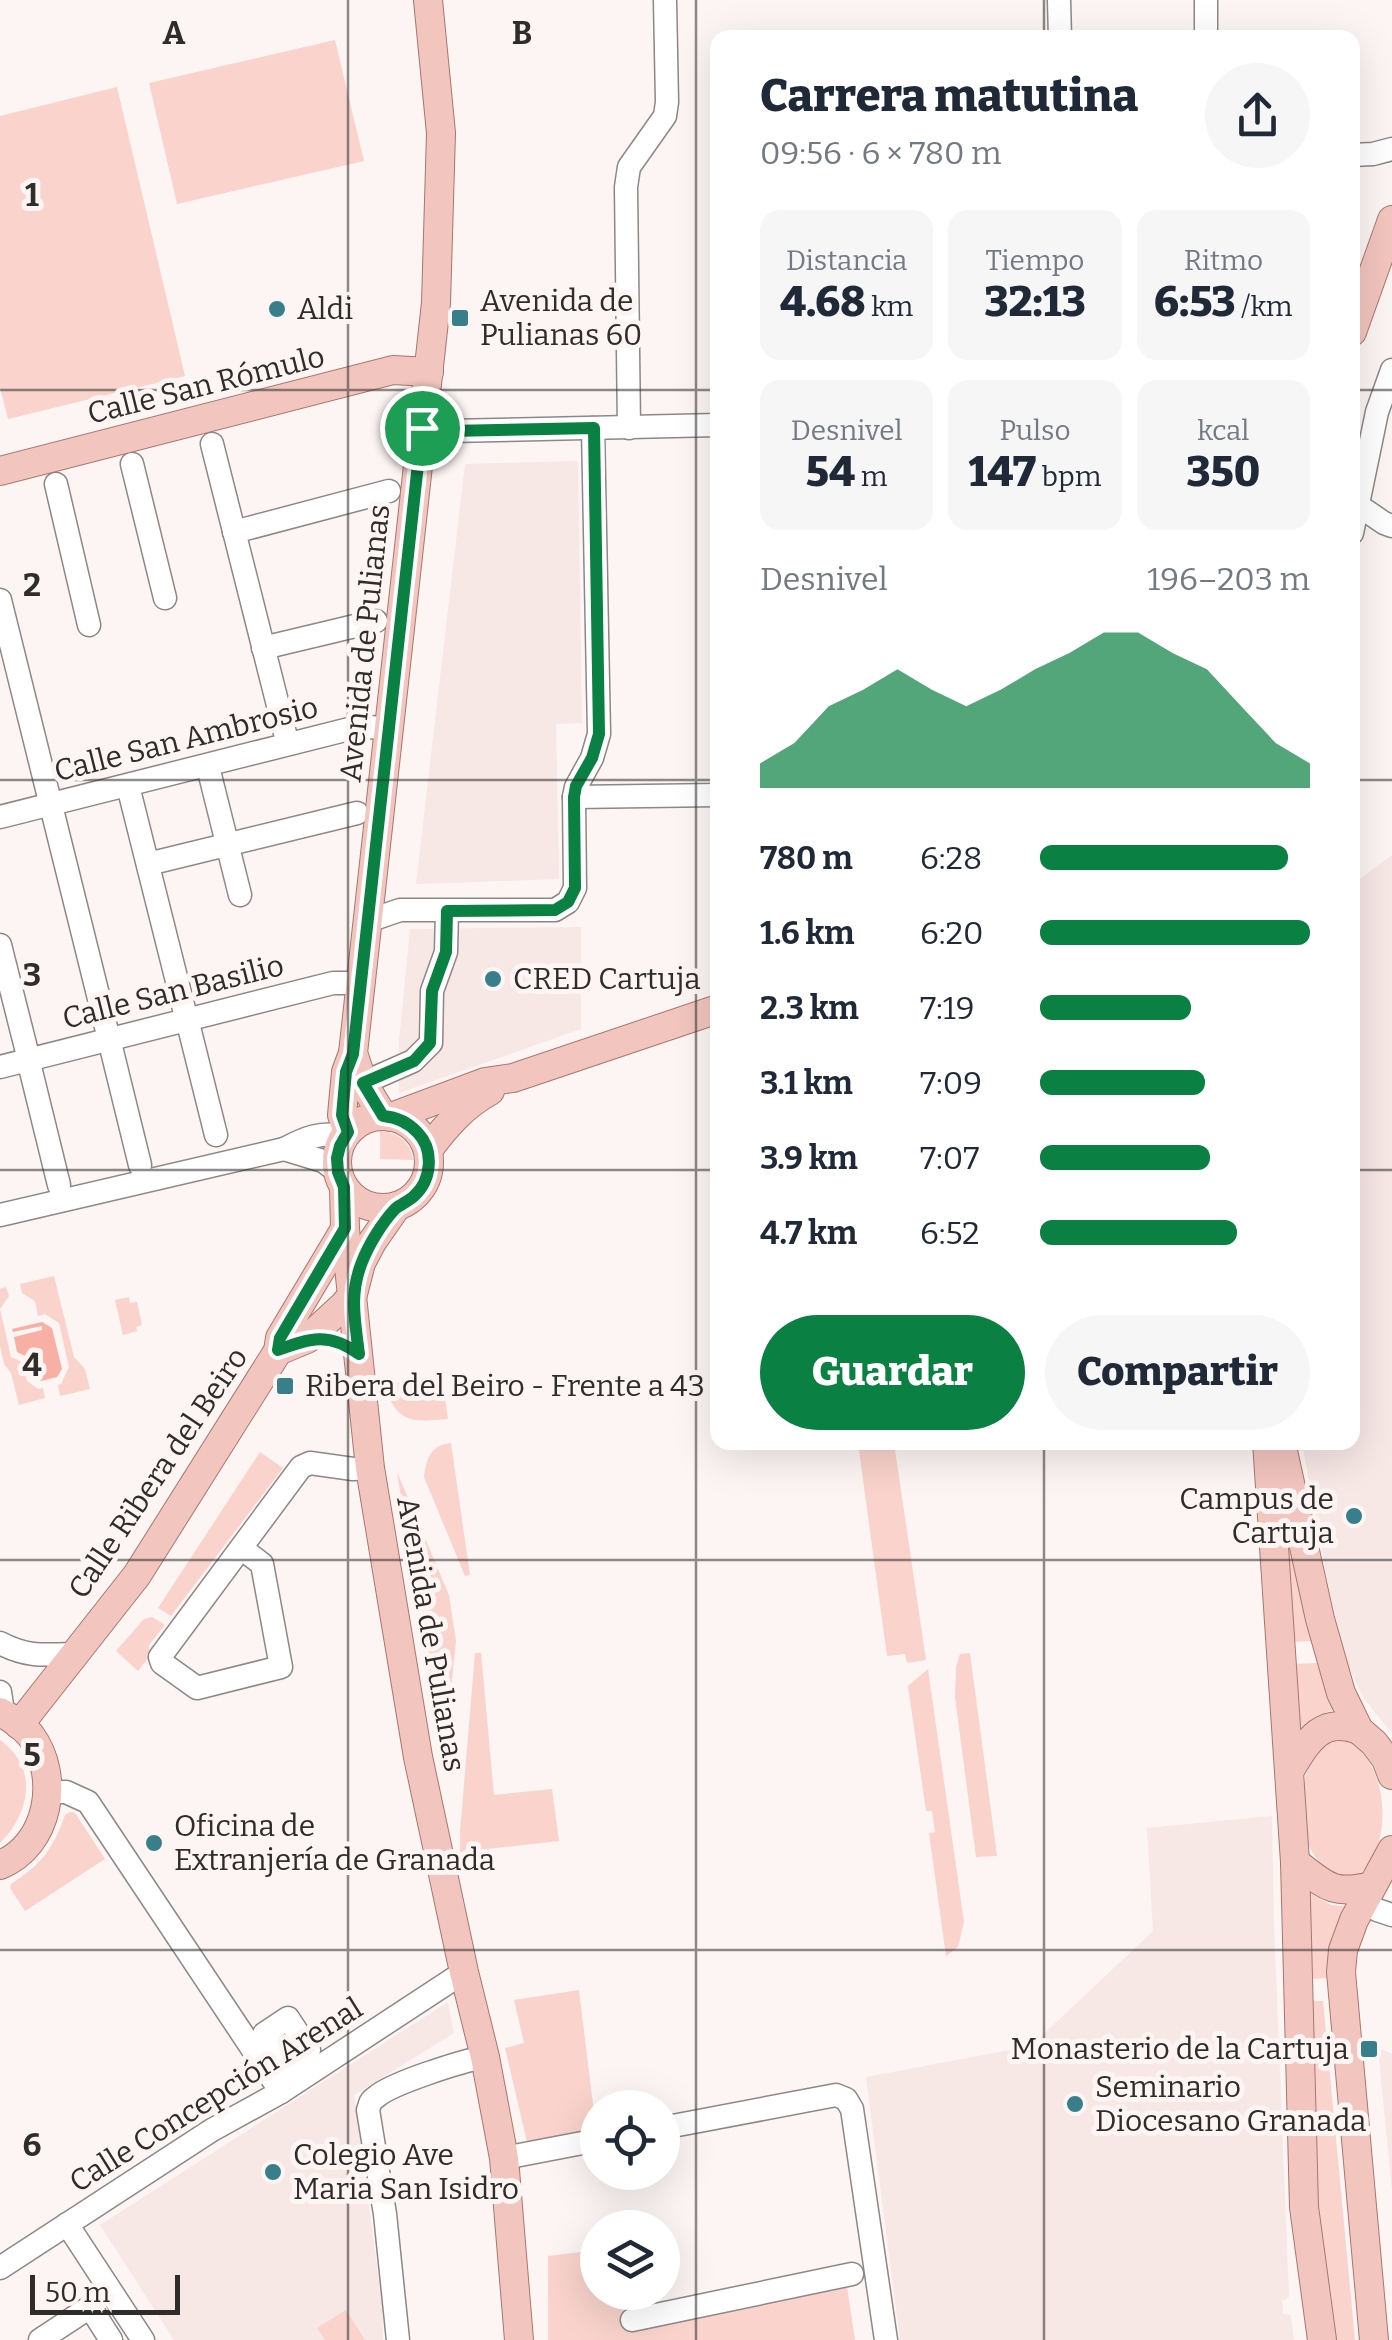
<!DOCTYPE html>
<html lang="es">
<head>
<meta charset="utf-8">
<style>
	:root { --surface:#fff; --page:#f6f6f7; --text:#1f2937; --muted:#747a83; --accent:#0b8043 }
	body { margin:0; font-family:Bitter,serif; background:var(--page); color:var(--text); height:100vh; display:flex; flex-direction:column; font-size:38px; white-space:nowrap }
	* { box-sizing:border-box; margin:0 }
	p { font-size:32px; color:var(--muted) }
	.icon { flex:none; width:55px; height:55px; fill:none; stroke:currentColor; stroke-width:2; stroke-linecap:round; stroke-linejoin:round }
	.map { position:relative; flex:1; overflow:hidden }
	.sheet { position:absolute; left:710px; top:30px; width:650px; height:1420px; display:flex; flex-direction:column; background:var(--surface); border-radius:20px; box-shadow:0 10px 40px #0002 }
	.sheet>* { flex:none }
	.fabs { position:absolute; left:580px; top:2090px; display:grid; gap:20px }
	.fabs a { display:grid; place-items:center; width:100px; height:100px; border-radius:50%; background:var(--surface); box-shadow:0 10px 40px #0002; font-size:50px }
	.scale { position:absolute; left:30px; bottom:25px; width:150px; box-sizing:border-box; padding-left:10px; border:5px solid #2f2d2c; border-top:0; font-size:28px; line-height:35px; white-space:nowrap; color:#2f2d2c; -webkit-text-stroke:8px #fcf5f4; paint-order:stroke }
	.pin { position:absolute; display:grid; place-items:center; width:85px; height:85px; color:#fff; margin:-42px; border:5px solid #fff; border-radius:50%; box-shadow:0 2px 10px #0007 }
	.round { display:grid; place-items:center; flex:none; width:105px; height:105px; border-radius:52px; background:var(--page) }
	.head { display:flex; align-items:center; justify-content:space-between; height:170px; padding:0 50px }
	h1 { font-size:45px; font-weight:800; line-height:75px }
	.figures { display:grid; grid-template-columns:repeat(3,1fr); gap:15px; height:170px; padding:10px 50px }
	.figures div { display:grid; align-content:center; border-radius:20px; background:var(--page); text-align:center }
	.figures b { font-size:42px; font-weight:800 }
	.figures small { font-size:28px; font-weight:400 }
	.figures p { font-size:28px }
	.chart { height:280px; padding:20px 50px }
	.chart p { display:flex; justify-content:space-between }
	.chart svg { width:100%; height:180px; margin-top:10px; fill:var(--accent); opacity:.7 }
	.action { display:flex; gap:20px; margin-top:auto; padding:20px 50px }
	.action a { flex:1; height:115px; border-radius:60px; background:var(--accent); color:#fff; font-size:40px; font-weight:800; line-height:115px; text-align:center }
	.action a+a { background:var(--page); color:var(--text) }
	ul { padding:0 50px; list-style:none; font-size:32px }
	li { display:grid; grid-template-columns:160px 120px 1fr; align-items:center; height:75px }
	li i { height:25px; border-radius:12px; background:var(--accent) }
	.map>svg:first-child { display:block }
	.built { fill:#f7e7e5 }
	.green { fill:#f9d3cc }
	.water { fill:#f7b0a3 }
	.lines { fill:none; stroke-linecap:round; stroke-linejoin:round }
	.minor-casing { stroke:#8d8786; stroke-width:25 }
	.major-casing { stroke:#a8776e; stroke-width:30 }
	.minor { stroke:#fff; stroke-width:22 }
	.major { stroke:#f2c5be; stroke-width:28 }
	.route-casing { stroke:#fff; stroke-width:20 }
	.route { stroke:#0b8043; stroke-width:12 }
	.grid { fill:none; stroke:#2f2d2c; stroke-width:2.5; stroke-opacity:0.55 }
	.poi-dot { fill:#397f8b; stroke:#fcf5f4; stroke-width:4 }
	.labels { text-anchor:middle; dominant-baseline:central; stroke-width:10; stroke-linejoin:round; paint-order:stroke }
	.poi-label { font-size:30px; fill:#2f2d2c; stroke:#fcf5f4; text-anchor:start }
	.street-label { font-size:30px; fill:#2f2d2c; stroke:#fcf5f4 }
	.grid-label { font-size:32px; text-anchor:middle; font-weight:bold; fill:#2f2d2c; stroke:#fcf5f4; stroke-width:10; stroke-linejoin:round; paint-order:stroke }
</style>
</head>
<body>
<div class="map">
<svg width="1392" height="2340" viewBox="0 0 1392 2340">
	<rect width="100%" height="100%" fill="#fcf5f4"/>
	<g class="built">
		<polygon points="578,461 582,723 556,724 559,879 416,884 465,464"/>
		<polygon points="1392,855 1392,1733 1364,1699 1345,1659 1329,1589 1302,1443 1352,1442 1353,884"/>
		<polygon points="581,927 581,1029 399,1093 399,1041 410,929"/>
		<polygon points="1272,1816 1274,1926 1289,2297 1282,2301 1283,2314 1291,2315 1294,2340 900,2340 866,2077 1031,2046 1153,1931 1147,1828"/>
		<polygon points="448,2002 454,2033 354,2095 382,2304 383,2340 174,2340 100,2225"/>
		<polygon points="1378,2048 1392,2054 1392,2191"/>
	</g>
	<g class="green">
		<polygon points="335,40 364,161 177,204 149,83"/>
		<polygon points="117,87 185,376 8,419 0,387 0,116"/>
		<path d="M 380,1131 C 398,1133 410,1141 413,1160 L 380,1159 Z"/>
		<polygon points="54,1276 74,1357 85,1369 90,1389 60,1396 58,1385 61,1384 69,1367 59,1323 45,1314 38,1316 35,1301 22,1293 20,1284"/>
		<polygon points="6,1287 9,1296 0,1309 11,1357 22,1362 27,1381 38,1389 43,1388 45,1398 19,1405 11,1373 4,1364 0,1346 0,1289"/>
		<polygon points="129,1297 130,1303 137,1302 142,1325 136,1327 137,1331 123,1335 115,1300"/>
		<path d="M 442,1378 L 448,1419 C 411,1422 397,1424 384,1384 Z"/>
		<path d="M 451,1443 L 470,1575 L 465,1576 L 424,1477 C 426,1458 431,1445 451,1443 Z"/>
		<polygon points="858,1443 894,1443 926,1660 907,1663 905,1654 887,1656"/>
		<polygon points="260,1452 283,1468 171,1616 158,1608"/>
		<polygon points="397,1472 449,1595 456,1641 443,1764"/>
		<polygon points="1294,1542 1314,1641 1290,1642 1284,1543"/>
		<polygon points="152,1617 165,1625 149,1645 149,1657 138,1671 116,1651 144,1619"/>
		<polygon points="475,1653 481,1653 494,1795 552,1789 559,1841 460,1852 460,1832"/>
		<polygon points="970,1653 997,1856 976,1857 955,1697 956,1667 960,1654"/>
		<polygon points="1318,1663 1326,1688 1336,1709 1316,1716 1298,1729 1292,1664"/>
		<polygon points="928,1669 964,1922 958,1947 946,1956 929,1833 935,1832 932,1811 926,1811 908,1686"/>
		<path d="M 1343,1738 C 1386,1759 1392,1826 1370,1864 C 1345,1894 1310,1862 1305,1833 C 1298,1801 1302,1743 1343,1738 Z"/>
		<path d="M 0,1740 C 39,1768 30,1813 0,1843 Z"/>
		<path d="M 70,1812 L 75,1813 L 105,1859 L 25,1911 L 10,1888 L 11,1884 C 42,1864 53,1849 65,1815 Z"/>
		<polygon points="1303,1889 1331,1905 1344,1906 1333,1937 1329,1978 1307,1979"/>
		<polygon points="579,1990 596,2129 527,2142 505,2048 524,2043 514,2000"/>
		<polygon points="1307,2001 1323,2001 1355,2340 1332,2340 1316,2221"/>
		<polygon points="597,2250 598,2292 620,2293 625,2317 845,2273 855,2340 548,2340 548,2256"/>
		<polygon points="346,2310 365,2340 325,2340 317,2328"/>
	</g>
	<polygon class="water" points="42,1322 52,1328 62,1369 57,1377 41,1381 33,1376 29,1358 17,1352 14,1337 42,1330 42,1326 13,1332 12,1329"/>
	<g class="lines">
		<defs>
			<g id="minor">
				<polyline points="1059,0 1060,38"/>
				<polyline points="1206,0 1206,38"/>
				<polyline points="1352,155 1373,154 1392,149"/>
				<polyline points="423,428 449,431 718,425"/>
				<polyline points="629,428 626,187 629,167 665,116 667,102 665,0"/>
				<polyline points="212,444 285,733"/>
				<polyline points="132,464 165,598"/>
				<polyline points="56,484 89,625"/>
				<polyline points="1359,506 1384,523 1392,526"/>
				<polyline points="234,532 389,491"/>
				<polyline points="1352,533 1377,412 1392,370"/>
				<polyline points="0,600 109,1039"/>
				<polyline points="263,648 376,621"/>
				<polyline points="209,771 240,895"/>
				<polyline points="129,790 184,1009"/>
				<polyline points="574,797 718,795"/>
				<polyline points="0,817 361,726 388,729"/>
				<polyline points="148,864 357,813"/>
				<polyline points="368,921 400,910 555,910 568,902 575,888 574,797 576,787 592,758 599,734 593,428"/>
				<polyline points="0,945 26,1048"/>
				<polyline points="189,1027 216,1135"/>
				<polyline points="111,1047 140,1165"/>
				<polyline points="0,1067 333,983 361,983"/>
				<polyline points="30,1067 59,1185"/>
				<polyline points="363,1083 413,1061 431,1043 432,991 446,952 447,911"/>
				<polyline points="284,1149 323,1161 338,1172"/>
				<path d="M 0,1215 L 284,1149 C 305,1138 321,1131 345,1136"/>
				<polyline points="241,1548 262,1564 281,1667 197,1688 162,1663 160,1657 301,1467 310,1463 353,1469 370,1468"/>
				<path d="M 0,1643 C 26,1657 44,1655 73,1654"/>
				<polyline points="0,1692 3,1712"/>
				<polyline points="49,1792 66,1792 88,1802 281,2092"/>
				<polyline points="1352,1890 1377,1910 1392,1915"/>
				<polygon points="288,2018 309,2050 285,2066 264,2034"/>
				<polyline points="662,2128 836,2095 846,2099 852,2109 886,2340"/>
				<polyline points="504,2158 598,2140"/>
				<polyline points="67,2224 143,2340"/>
				<polyline points="0,2268 212,2130 281,2092 464,1972"/>
				<polyline points="632,2320 852,2274"/>
				<polyline points="40,2340 90,2307 111,2340"/>
				<path d="M 398,2340 L 385,2214 L 368,2110 C 371,2102 369,2102 376,2097 C 392,2083 462,2061 485,2057"/>
			</g>
			<g id="major">
				<polyline points="1352,332 1392,220"/>
				<polyline points="0,471 393,370 429,372"/>
				<polyline points="353,1053 363,1083 383,1116"/>
				<circle cx="383" cy="1162" r="46"/>
				<polyline points="391,1117 485,1082 513,1078 718,1009"/>
				<polyline points="348,1132 342,1115 346,1072 353,1053 436,303 441,133 428,0"/>
				<path d="M 428,1150 C 446,1126 463,1106 490,1091"/>
				<polyline points="344,1187 345,1229 370,1468 418,1757 464,1972 485,2057 504,2158 519,2340"/>
				<polyline points="278,1351 307,1339 344,1305 353,1294 361,1263 372,1242 397,1206"/>
				<polyline points="1267,1442 1295,1862 1304,2207 1322,2340"/>
				<polyline points="1281,1442 1320,1619 1341,1693 1359,1730 1374,1743 1386,1759 1392,1775"/>
				<path d="M 0,1712 C 10,1717 24,1727 31,1736 C 61,1777 49,1845 0,1865"/>
				<polyline points="19,1725 137,1575 278,1351 280,1338 345,1229"/>
				<path d="M 1290,1770 C 1308,1740 1322,1716 1359,1730"/>
				<path d="M 1295,1862 C 1325,1885 1332,1896 1371,1886"/>
				<polyline points="1374,2340 1341,1972 1343,1950 1354,1920 1392,1850"/>
			</g>
		</defs>
		<use href="#minor" class="minor-casing"/>
		<use href="#major" class="major-casing"/>
		<use href="#minor" class="minor"/>
		<use href="#major" class="major"/>
	</g>
	<g class="lines">
		<defs>
			<path id="route" d="M 422,428 L 449,431 L 594,428 L 599,734 L 592,758 L 576,786 L 574,797 L 575,888 L 568,902 L 555,910 L 447,911 L 446,952 L 432,991 L 430,1043 L 414,1061 L 363,1083 L 383,1116 C 397,1117 408,1122 418,1133 C 434,1150 432,1180 414,1196 C 409,1201 401,1204 395,1209 C 382,1223 369,1244 362,1262 C 349,1294 355,1321 359,1354 C 329,1332 310,1338 278,1350 L 280,1338 L 345,1228 L 344,1187 L 338,1172 L 337,1158 L 340,1146 L 348,1132 L 342,1115 L 346,1072 L 353,1054 Z"/>
		</defs>
		<use href="#route" class="route-casing"/>
		<use href="#route" class="route"/>
	</g>
	<path class="grid" d="M 348,0 L 348,2340M 696,0 L 696,2340M 1044,0 L 1044,38M 0,390 L 718,390M 1352,390 L 1392,390M 0,780 L 718,780M 1352,780 L 1392,780M 0,1170 L 718,1170M 1352,1170 L 1392,1170M 1044,1442 L 1044,2340M 0,1560 L 1392,1560M 0,1950 L 1392,1950"/>
	<g class="poi-dot">
		<circle cx="277" cy="309" r="10"/>
		<rect x="450" y="308" width="20" height="20" rx="5"/>
		<circle cx="493" cy="979" r="10"/>
		<rect x="275" y="1376" width="20" height="20" rx="5"/>
		<circle cx="1354" cy="1516" r="10"/>
		<circle cx="154" cy="1843" r="10"/>
		<rect x="1359" y="2039" width="20" height="20" rx="5"/>
		<circle cx="1075" cy="2104" r="10"/>
		<circle cx="273" cy="2172" r="10"/>
	</g>
	<g class="labels">
		<g class="poi-label">
			<text x="480" y="301">Avenida de<tspan x="480" dy="34">Pulianas 60</tspan></text>
			<text x="297" y="309">Aldi</text>
			<text x="513" y="979">CRED Cartuja</text>
			<text x="305" y="1386">Ribera del Beiro - Frente a 43</text>
			<text x="1334" y="1499" text-anchor="end">Campus de<tspan x="1334" dy="34">Cartuja</tspan></text>
			<text x="174" y="1826">Oficina de<tspan x="174" dy="34">Extranjería de Granada</tspan></text>
			<text x="1349" y="2049" text-anchor="end">Monasterio de la Cartuja</text>
			<text x="1095" y="2087">Seminario<tspan x="1095" dy="34">Diocesano Granada</tspan></text>
			<text x="293" y="2155">Colegio Ave<tspan x="293" dy="34">Maria San Isidro</tspan></text>
		</g>
		<g class="street-label">
			<text transform="translate(206 385) rotate(-14)">Calle San Rómulo</text>
			<text transform="translate(365 643) rotate(-84)">Avenida de Pulianas</text>
			<text transform="translate(186 739) rotate(-14)">Calle San Ambrosio</text>
			<text transform="translate(173 992) rotate(-14)">Calle San Basilio</text>
			<text transform="translate(158 1473) rotate(-56)">Calle Ribera del Beiro</text>
			<text transform="translate(431 1634) rotate(80)">Avenida de Pulianas</text>
			<text transform="translate(216 2095) rotate(-32)">Calle Concepción Arenal</text>
		</g>
	</g>
	<g class="grid-label">
		<text x="174" y="44">A</text>
		<text x="522" y="44">B</text>
		<text x="32" y="206">1</text>
		<text x="32" y="596">2</text>
		<text x="32" y="986">3</text>
		<text x="32" y="1376">4</text>
		<text x="32" y="1766">5</text>
		<text x="32" y="2156">6</text>
	</g>
</svg>
<div class="fabs">
<a><svg class="icon" aria-label="locate" viewBox="0 0 24 24"><circle cx="12" cy="12" r="6"/><path d="M12 2v4M12 18v4M2 12h4M18 12h4"/></svg></a>
<a><svg class="icon" aria-label="layers" viewBox="0 0 24 24"><path d="M12 4l9 5-9 5-9-5zM3 14l9 5 9-5"/></svg></a>
</div>
<div class="scale">50 m</div>
<div class="pin" style="left:422px;top:428px;background:#1e9e55"><svg class="icon" aria-label="arrive" viewBox="0 0 24 24"><path d="M6 21V4h12l-3 4 3 4H6"/></svg></div>
<section class="sheet">
<div class="head"><div><h1>Carrera matutina</h1><p>09:56 · 6 × 780 m</p></div><a class="round"><svg class="icon" aria-label="share" viewBox="0 0 24 24"><path d="M12 15V3M7 8l5-5 5 5M5 13v7h14v-7"/></svg></a></div>
<div class="figures">
<div><p>Distancia</p><b>4.68<small> km</small></b></div>
<div><p>Tiempo</p><b>32:13</b></div>
<div><p>Ritmo</p><b>6:53<small> /km</small></b></div>
</div>
<div class="figures">
<div><p>Desnivel</p><b>54<small> m</small></b></div>
<div><p>Pulso</p><b>147<small> bpm</small></b></div>
<div><p>kcal</p><b>350</b></div>
</div>
<div class="chart"><p><span>Desnivel</span>196–203 m</p>
<svg viewBox="0 0 160 44" preserveAspectRatio="none"><path d="M0 44V38L10 33L20 24L30 20L40 15L50 20L60 24L70 20L80 15L90 11L100 6L110 6L120 11L130 15L140 24L150 33L160 38V44z"/></svg>
</div>
<ul>
<li><b>780 m</b>6:28<i style="width:92%"></i></li>
<li><b>1.6 km</b>6:20<i style="width:100%"></i></li>
<li><b>2.3 km</b>7:19<i style="width:56%"></i></li>
<li><b>3.1 km</b>7:09<i style="width:61%"></i></li>
<li><b>3.9 km</b>7:07<i style="width:63%"></i></li>
<li><b>4.7 km</b>6:52<i style="width:73%"></i></li>
</ul>
<div class="action"><a>Guardar</a><a>Compartir</a></div>
</section>
</div>
</body>
</html>
